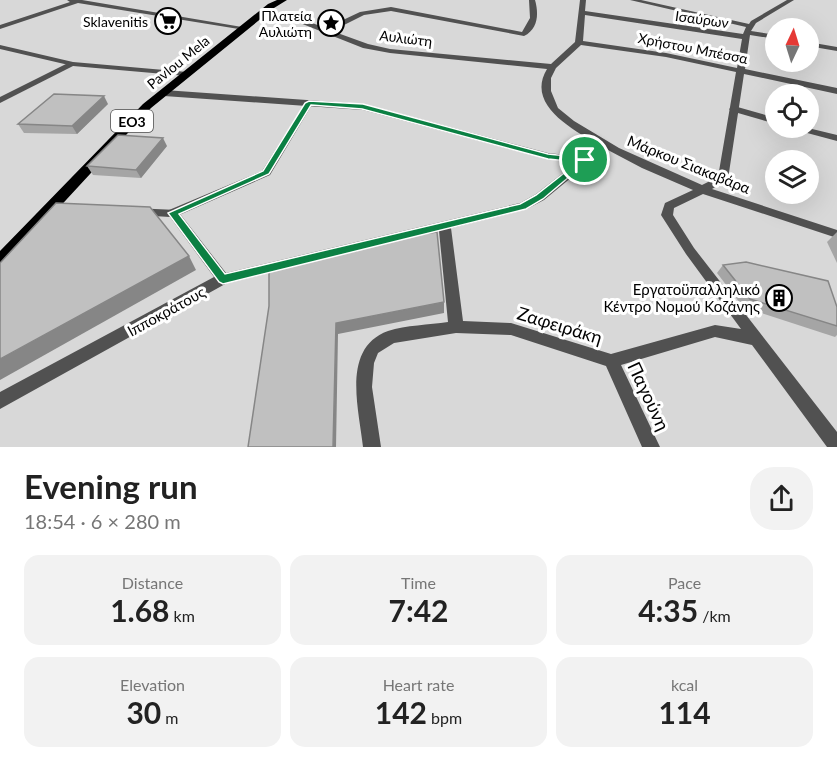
<!DOCTYPE html>
<html lang="en">
<head>
<meta charset="utf-8">
<style>
	:root { --surface:#fff; --page:#f2f2f2; --text:#222; --muted:#767676 }
	body { margin:0; font-family:Lato,sans-serif; background:var(--page); color:var(--text); height:100vh; display:flex; flex-direction:column; font-size:22px; white-space:nowrap }
	* { box-sizing:border-box; margin:0 }
	p { font-size:20px; color:var(--muted) }
	.icon { flex:none; width:33px; height:33px; fill:none; stroke:currentColor; stroke-width:2; stroke-linecap:round; stroke-linejoin:round }
	.map { position:relative; height:447px; overflow:hidden }
	.side { display:flex; flex-direction:column; background:var(--surface); flex:1 }
	.side>* { flex:none }
	.needle { width:39px; rotate:4deg }
	.controls { position:absolute; left:765px; top:18px; display:grid; gap:12px }
	.controls a { display:grid; place-items:center; width:54px; height:54px; border-radius:50%; background:var(--surface); box-shadow:0 6px 24px #0002; font-size:30px }
	.pin { position:absolute; display:grid; place-items:center; width:51px; height:51px; color:#fff; margin:-26px; border:3px solid #fff; border-radius:50%; box-shadow:0 2px 6px #0007 }
	.round { display:grid; place-items:center; flex:none; width:63px; height:63px; border-radius:24px; background:var(--page) }
	.headline { display:flex; align-items:center; justify-content:space-between; height:102px; padding:0 24px }
	h1 { font-size:33px; font-weight:700; line-height:45px }
	.stats { display:grid; grid-template-columns:repeat(3,1fr); gap:9px; height:102px; padding:6px 24px }
	.stats div { display:grid; align-content:center; border-radius:15px; background:var(--page); text-align:center }
	.stats b { font-size:30px; font-weight:700 }
	.stats small { font-size:16px; font-weight:400 }
	.stats p { font-size:16px }
	.map>svg:first-child { display:block }
	.green { fill:#d8d8d8; fill-rule:evenodd }
	.lines { fill:none; stroke-linecap:round; stroke-linejoin:round }
	.primary-casing { stroke:#dbdbdb; stroke-width:1 }
	.pedestrian { fill:#515151; fill-rule:evenodd }
	.minor { fill:#515151; fill-rule:evenodd }
	.tertiary { fill:#515151; fill-rule:evenodd }
	.primary { fill:#000; fill-rule:evenodd }
	.wall { fill:#a5a5a5 }
	.shaded-wall { fill:#868686 }
	.building { fill:#c0c0c0; stroke:#868686; stroke-width:1.5 }
	.route { fill:#0b8043; stroke:#fff; stroke-width:1.5; fill-rule:evenodd }
	.labels { text-anchor:middle; dominant-baseline:central; stroke-width:6; stroke-linejoin:round; paint-order:stroke }
	.far-poi-label { font-size:14px; fill:#000; stroke:#fff; text-anchor:end }
	.far-street-label { font-size:14px; fill:#000; stroke:#fff }
	.shield { fill:#fff; stroke:#4c4c4c; stroke-width:1.5 }
	.shield-label { font-size:14px; font-weight:bold; fill:#000 }
	.street-label { font-size:15px; fill:#000; stroke:#fff }
	.poi-label { font-size:15px; fill:#000; stroke:#fff; text-anchor:end }
	.near-street-label { font-size:18px; fill:#000; stroke:#fff }
</style>
</head>
<body>
<div class="map">
<svg width="837" height="447" viewBox="0 0 837 447">
	<rect width="100%" height="100%" fill="#fff"/>
	<path class="green" d="M 0,0 L 837,0 L 837,447 L 0,447 ZM 776,28 L 808,28 L 808,62 L 776,62 ZM 776,94 L 808,94 L 808,128 L 776,128 ZM 776,160 L 808,160 L 808,194 L 776,194 Z"/>
	<g class="lines">
		<defs>
			<polygon id="primary" points="277,0 287,0 274,8 151,108 6,265 0,267 0,251 143,104 268,4"/>
		</defs>
		<use href="#primary" class="primary-casing"/>
		<g class="pedestrian">
			<polygon points="70,62 77,64 0,103 0,97"/>
			<polygon points="309,100 313,103 270,175 177,216 169,216 167,213 169,210 262,171 305,103"/>
			<polygon points="734,106 776,118 776,124 731,111 729,109"/>
			<polygon points="795,128 808,128 837,135 837,141 796,130"/>
		</g>
		<g class="minor">
			<polygon points="67,0 82,0 248,28 245,30 78,3 0,29 0,25 70,2"/>
			<path d="M 529,0 L 535,0 C 539,14 538,29 524,36 L 391,11 L 364,15 L 332,31 L 368,44 L 390,49 L 551,64 L 575,42 L 580,0 L 586,0 L 585,11 L 743,34 L 746,27 L 630,0 L 641,0 L 749,24 L 751,21 L 787,0 L 794,0 L 756,23 L 751,31 L 776,35 L 776,39 L 750,35 L 745,69 L 837,88 L 837,94 L 744,74 L 728,179 L 712,189 L 837,230 L 837,238 L 703,194 L 674,208 L 673,215 L 694,248 L 837,432 L 837,447 L 827,447 L 752,345 L 715,337 L 621,365 L 660,447 L 642,447 L 606,366 L 511,335 L 456,333 L 394,343 L 378,353 L 374,363 L 372,387 L 381,447 L 363,447 C 359,409 341,348 388,331 C 406,325 429,325 448,322 L 439,231 L 227,283 L 0,409 L 0,392 L 214,277 L 170,217 L 137,215 L 131,211 L 133,208 L 177,210 L 226,273 L 520,203 L 536,194 L 577,162 L 548,159 L 363,110 L 164,96 L 160,93 L 164,90 L 363,104 L 548,153 L 584,157 L 599,145 C 574,130 525,105 547,69 L 390,53 L 363,48 L 300,23 L 258,15 L 261,13 L 301,19 L 326,28 L 360,12 L 391,7 L 522,32 L 530,18 ZM 585,15 L 742,39 L 737,68 L 666,53 L 583,41 ZM 581,45 L 666,57 L 736,72 L 718,177 L 702,185 L 619,148 L 574,121 L 558,108 L 551,91 L 551,78 L 556,68 ZM 606,149 L 642,168 L 693,190 L 665,203 L 661,215 L 686,254 L 741,329 L 715,325 L 611,354 L 511,323 L 463,321 L 451,228 L 527,209 L 544,200 Z"/>
			<polygon points="808,42 837,47 837,51 808,46"/>
		</g>
		<polygon class="tertiary" points="0,45 73,62 187,72 191,74 187,76 73,66 0,49"/>
		<use href="#primary" class="primary"/>
	</g>
	<g class="wall">
		<polygon points="108,104 77,134 24,133 18,124"/>
		<polygon points="167,146 141,178 93,175 87,166"/>
		<polygon points="837,232 837,263 827,242"/>
		<polygon points="723,265 837,307 837,335 835,337 743,307 717,273"/>
	</g>
	<g class="shaded-wall">
		<polygon points="104,96 108,104 77,134 72,126"/>
		<polygon points="163,138 167,146 141,178 136,170"/>
		<polygon points="189,256 196,270 0,380 0,359"/>
		<polygon points="444,302 444,313 338,334 336,447 333,447 336,323"/>
	</g>
	<g class="building">
		<polygon points="54,94 104,96 72,126 18,124"/>
		<polygon points="118,135 163,138 136,170 87,166"/>
		<polygon points="56,203 150,207 189,256 0,359 0,263"/>
		<polygon points="437,232 444,302 336,323 333,447 248,447 269,306 269,266 356,251 355,243"/>
		<polygon points="746,262 828,281 837,307 837,326 750,299 723,265"/>
	</g>
	<path class="route" d="M 309,101 L 363,104 L 548,154 L 585,158 L 589,160 L 543,199 L 526,209 L 223,284 L 219,282 L 168,213 L 263,171 L 305,103 ZM 311,105 L 362,109 L 548,159 L 578,162 L 536,195 L 520,204 L 225,274 L 179,214 L 269,174 Z"/>
	<defs>
		<symbol id="supermarket-ring" viewBox="-11 -11 22 22"><circle r="9.5" fill="#fff" stroke="#000" stroke-width="1.5"/><path d="M-6-5.5h2.5l.6 2H6L4.5 2H-2.5L-4.4-4H-6ZM-1.5 3.2a1.3 1.3 0 1 0 .1 0ZM3 3.2a1.3 1.3 0 1 0 .1 0Z" fill="#000"/></symbol>
		<symbol id="sight-ring" viewBox="-11 -11 22 22"><circle r="9.5" fill="#fff" stroke="#000" stroke-width="1.5"/><path d="M0-6L1.8-2.2L6-1.7L2.9 1.2L3.7 5.4L0 3.3L-3.7 5.4L-2.9 1.2L-6-1.7L-1.8-2.2Z" fill="#000"/></symbol>
		<symbol id="building-ring" viewBox="-11 -11 22 22"><circle r="9.5" fill="#fff" stroke="#000" stroke-width="1.5"/><path d="M-4-6H4V6H1V3H-1V6H-4ZM-2.5-4.3h1.7v1.8h-1.7ZM.8-4.3h1.7v1.8H.8ZM-2.5-1h1.7V.8h-1.7ZM.8-1h1.7V.8H.8Z" fill="#000"/></symbol>
	</defs>
	<g fill-rule="evenodd">
		<use href="#supermarket-ring" x="153" y="6" width="30" height="30"/>
		<use href="#sight-ring" x="316" y="8" width="30" height="30"/>
		<use href="#building-ring" x="764" y="283" width="30" height="30"/>
	</g>
	<g class="labels">
		<g class="far-poi-label">
			<text x="312" y="15">Πλατεία<tspan x="312" dy="16">Αυλιώτη</tspan></text>
			<text x="148" y="21">Sklavenitis</text>
		</g>
		<g class="far-street-label">
			<text transform="translate(702 19) rotate(8)">Ισαύρων</text>
			<text transform="translate(406 38) rotate(7)">Αυλιώτη</text>
			<text transform="translate(693 48) rotate(11)">Χρήστου Μπέσσα</text>
			<text transform="translate(178 62) rotate(-39)">Pavlou Mela</text>
		</g>
		<rect class="shield" x="111" y="110" width="42" height="22" rx="4.5"/>
		<g class="shield-label">
			<text x="132" y="121">ΕΟ3</text>
		</g>
		<g class="street-label">
			<text transform="translate(689 164) rotate(22)">Μάρκου Σιακαβάρα</text>
			<text transform="translate(166 311) rotate(-29)">Ιπποκράτους</text>
		</g>
		<g class="poi-label">
			<text x="760" y="289">Εργατοϋπαλληλικό<tspan x="760" dy="17">Κέντρο Νομού Κοζάνης</tspan></text>
		</g>
		<g class="near-street-label">
			<text transform="translate(560 325) rotate(17)">Ζαφειράκη</text>
			<text transform="translate(649 396) rotate(65)">Παγούνη</text>
		</g>
	</g>
</svg>
<div class="controls">
<a><svg class="needle" viewBox="-14 -14 28 28"><path d="M0-13l5 13h-10z" fill="#e53935"/><path d="M0 13l5-13h-10z" fill="#767676"/></svg></a>
<a><svg class="icon" aria-label="locate" viewBox="0 0 24 24"><circle cx="12" cy="12" r="6"/><path d="M12 2v4M12 18v4M2 12h4M18 12h4"/></svg></a>
<a><svg class="icon" aria-label="layers" viewBox="0 0 24 24"><path d="M12 4l9 5-9 5-9-5zM3 14l9 5 9-5"/></svg></a>
</div>
<div class="pin" style="left:585px;top:160px;background:#1e9e55"><svg class="icon" aria-label="arrive" viewBox="0 0 24 24"><path d="M6 21V4h12l-3 4 3 4H6"/></svg></div>
</div>
<section class="side">
<div class="headline"><div><h1>Evening run</h1><p>18:54 · 6 × 280 m</p></div><a class="round"><svg class="icon" aria-label="share" viewBox="0 0 24 24"><path d="M12 15V3M7 8l5-5 5 5M5 13v7h14v-7"/></svg></a></div>
<div class="stats">
<div><p>Distance</p><b>1.68<small> km</small></b></div>
<div><p>Time</p><b>7:42</b></div>
<div><p>Pace</p><b>4:35<small> /km</small></b></div>
</div>
<div class="stats">
<div><p>Elevation</p><b>30<small> m</small></b></div>
<div><p>Heart rate</p><b>142<small> bpm</small></b></div>
<div><p>kcal</p><b>114</b></div>
</div>
</section>
</body>
</html>
